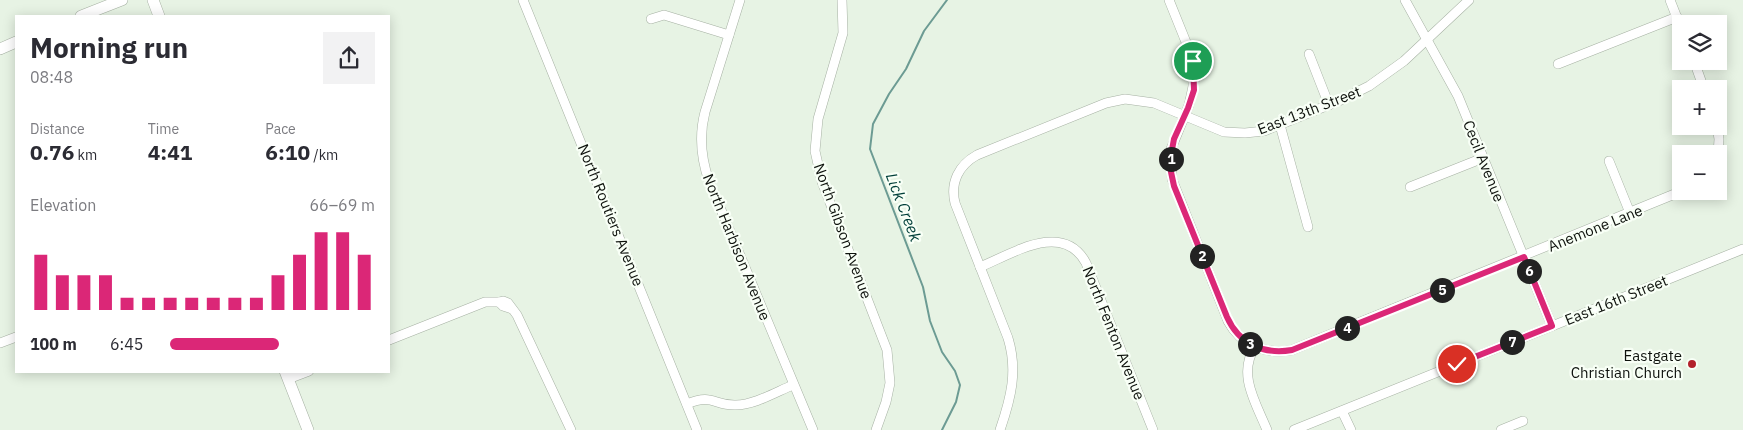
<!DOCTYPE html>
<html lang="en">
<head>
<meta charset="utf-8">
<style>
	:root { --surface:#fff; --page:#f2f2f3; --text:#2b2b33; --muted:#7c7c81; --accent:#db2777 }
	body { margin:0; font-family:"IBM Plex Sans",sans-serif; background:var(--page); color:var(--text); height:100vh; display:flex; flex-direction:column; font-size:19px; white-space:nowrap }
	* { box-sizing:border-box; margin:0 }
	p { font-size:16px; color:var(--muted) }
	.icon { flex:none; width:28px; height:28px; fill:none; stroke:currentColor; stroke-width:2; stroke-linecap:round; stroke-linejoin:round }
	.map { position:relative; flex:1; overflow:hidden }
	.details { position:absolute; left:15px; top:15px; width:375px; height:358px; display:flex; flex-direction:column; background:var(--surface); border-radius:0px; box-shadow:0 2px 12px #0003 }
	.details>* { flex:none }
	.controls { position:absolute; left:1672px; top:15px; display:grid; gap:10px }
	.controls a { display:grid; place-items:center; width:55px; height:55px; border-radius:0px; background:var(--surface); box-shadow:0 2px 12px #0003; font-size:25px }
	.pin { position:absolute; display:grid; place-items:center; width:42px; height:42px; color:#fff; margin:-21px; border:2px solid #fff; border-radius:50%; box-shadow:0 1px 5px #0007 }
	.km { position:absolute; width:25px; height:25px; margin:-12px; border-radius:50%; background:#222; color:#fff; font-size:14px; line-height:25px; text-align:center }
	.round { display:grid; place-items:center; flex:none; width:52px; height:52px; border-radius:0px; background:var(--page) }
	.head { display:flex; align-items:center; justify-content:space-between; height:85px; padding:0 15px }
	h1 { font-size:28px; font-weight:800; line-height:38px }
	.stats { display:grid; grid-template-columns:repeat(3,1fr); gap:8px; height:85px; padding:5px 15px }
	.stats div { display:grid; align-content:center }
	.stats b { font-size:21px; font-weight:800 }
	.stats small { font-size:14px; font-weight:400 }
	.stats p { font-size:14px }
	.chart { height:140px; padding:10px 15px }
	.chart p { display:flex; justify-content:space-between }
	.chart svg { width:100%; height:90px; margin-top:5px; stroke:var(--accent); stroke-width:6 }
	ul { padding:0 15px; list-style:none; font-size:16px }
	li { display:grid; grid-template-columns:80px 60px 1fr; align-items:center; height:38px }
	li i { height:12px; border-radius:6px; background:var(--accent) }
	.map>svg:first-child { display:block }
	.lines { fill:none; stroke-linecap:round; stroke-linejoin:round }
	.stream { stroke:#6c9b93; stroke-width:2 }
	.minor-casing { stroke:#a6b1a3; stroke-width:10 }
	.major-casing { stroke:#a6b1a3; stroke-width:12 }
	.minor { stroke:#fff; stroke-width:9 }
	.major { stroke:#fff; stroke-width:11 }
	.route-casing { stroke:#fff; stroke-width:10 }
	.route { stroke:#db2777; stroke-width:6 }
	.poi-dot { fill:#b2212b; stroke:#f8fff6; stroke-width:2 }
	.labels { text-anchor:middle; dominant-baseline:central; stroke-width:4.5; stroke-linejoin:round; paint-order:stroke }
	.street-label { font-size:15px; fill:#0e120d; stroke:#f8fff6 }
	.poi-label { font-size:15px; fill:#0e120d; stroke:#f8fff6; text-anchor:end }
	.water-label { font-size:16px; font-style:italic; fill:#003f39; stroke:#f8fff6 }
</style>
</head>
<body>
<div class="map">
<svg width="1743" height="430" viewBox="0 0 1743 430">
	<rect width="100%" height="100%" fill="#e7f3e4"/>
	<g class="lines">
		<polyline class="stream" points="942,430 956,402 960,385 955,371 942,352 930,321 923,287 870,149 873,124 889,94 906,69 924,31 947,0"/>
		<defs>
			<g id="minor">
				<polyline points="523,0 697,430"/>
				<path d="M 740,0 L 705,112 C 699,135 701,158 709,181 L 813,430"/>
				<polyline points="842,0 843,33 818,119 815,151 822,182 887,350 890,383 886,402 876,430"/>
				<path d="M 1169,0 L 1190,52 L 1195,77 L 1189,105 L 1171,149 L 1172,179 L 1228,321 C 1241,345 1266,355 1292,350 L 1682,191"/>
				<polyline points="1405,0 1458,96 1552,326"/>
				<polyline points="1670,0 1681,28"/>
				<polyline points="651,19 664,15 729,35"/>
				<polyline points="1309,54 1329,105"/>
				<polyline points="1694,61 1704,89"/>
				<polyline points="1558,64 1677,17"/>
				<polyline points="1280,125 1308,227"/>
				<polyline points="1717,126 1719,139 1718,154"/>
				<polyline points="1609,161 1630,213"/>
				<polyline points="1410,187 1483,158"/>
				<path d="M 980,267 C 1012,254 1063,220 1086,263 L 1153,430"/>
				<polyline points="512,309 503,306 499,302 503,301 508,303 517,315 571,430"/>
				<polyline points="389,340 485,302 499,302"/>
				<polyline points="0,343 16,337"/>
				<path d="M 1255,347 C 1237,374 1256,403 1267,430"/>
				<polyline points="288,379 309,371"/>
				<path d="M 687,404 C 713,393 714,406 736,405 C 754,405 776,392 793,385"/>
				<polyline points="1342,411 1351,430"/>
				<path d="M 1000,430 C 1011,398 1018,371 1008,338 L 955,203 C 950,182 959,165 977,155 L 1106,103 L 1125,99 L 1154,103 L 1224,132 L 1245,133 L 1264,131 L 1341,100 L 1369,86 L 1404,61 L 1469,0"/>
				<polyline points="1294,430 1743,249"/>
				<polyline points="1501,430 1523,421"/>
			</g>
			<g id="major">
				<polyline points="153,0 159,16"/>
				<polyline points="81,16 122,0"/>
				<polyline points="0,49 16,42"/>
				<polyline points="285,371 308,430"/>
			</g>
		</defs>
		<use href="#minor" class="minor-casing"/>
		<use href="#major" class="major-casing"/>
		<use href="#minor" class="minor"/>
		<use href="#major" class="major"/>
	</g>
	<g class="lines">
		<defs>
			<path id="route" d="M 1193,61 L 1194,90 L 1188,108 L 1174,139 L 1171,155 L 1171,172 L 1174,186 L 1227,317 C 1239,344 1264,355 1292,350 L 1524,257 L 1552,326 L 1457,364"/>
		</defs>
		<use href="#route" class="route-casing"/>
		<use href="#route" class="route"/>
	</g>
	<circle class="poi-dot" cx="1692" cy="364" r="5"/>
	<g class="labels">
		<g class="street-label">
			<text transform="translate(1309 110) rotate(-21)">East 13th Street</text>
			<text transform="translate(1484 161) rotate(68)">Cecil Avenue</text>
			<text transform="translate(611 215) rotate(68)">North Routiers Avenue</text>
			<text transform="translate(1595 228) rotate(-22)">Anemone Lane</text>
			<text transform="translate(843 231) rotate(70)">North Gibson Avenue</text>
			<text transform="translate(737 247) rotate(68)">North Harbison Avenue</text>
			<text transform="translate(1616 300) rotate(-22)">East 16th Street</text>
			<text transform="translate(1114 333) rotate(68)">North Fenton Avenue</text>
		</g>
		<g class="poi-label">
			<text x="1682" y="355">Eastgate<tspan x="1682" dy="17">Christian Church</tspan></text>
		</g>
		<g class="water-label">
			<text transform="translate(904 207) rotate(69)">Lick Creek</text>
		</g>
	</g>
</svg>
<div class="controls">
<a><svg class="icon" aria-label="layers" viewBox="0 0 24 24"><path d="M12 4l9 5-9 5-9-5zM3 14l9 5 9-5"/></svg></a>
<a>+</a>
<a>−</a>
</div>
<div class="pin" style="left:1193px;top:61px;background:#1e9e55"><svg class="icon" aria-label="arrive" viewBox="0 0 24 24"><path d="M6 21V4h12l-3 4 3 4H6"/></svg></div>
<div class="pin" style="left:1457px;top:364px;background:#d93025"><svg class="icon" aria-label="check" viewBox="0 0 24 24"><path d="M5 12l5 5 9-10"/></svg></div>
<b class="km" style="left:1171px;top:159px">1</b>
<b class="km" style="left:1202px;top:256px">2</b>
<b class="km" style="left:1250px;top:344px">3</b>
<b class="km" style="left:1347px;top:328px">4</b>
<b class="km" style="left:1442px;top:290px">5</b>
<b class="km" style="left:1529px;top:271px">6</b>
<b class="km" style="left:1512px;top:342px">7</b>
<section class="details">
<div class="head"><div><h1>Morning run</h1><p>08:48</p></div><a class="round"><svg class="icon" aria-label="share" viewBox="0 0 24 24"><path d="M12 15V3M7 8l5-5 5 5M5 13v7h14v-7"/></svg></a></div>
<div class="stats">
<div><p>Distance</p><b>0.76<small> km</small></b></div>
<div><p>Time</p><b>4:41</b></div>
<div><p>Pace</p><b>6:10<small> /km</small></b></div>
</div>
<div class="chart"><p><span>Elevation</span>66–69 m</p>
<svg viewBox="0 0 160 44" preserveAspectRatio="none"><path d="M5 44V17M15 44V27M25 44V27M35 44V27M45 44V38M55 44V38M65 44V38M75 44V38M85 44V38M95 44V38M105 44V38M115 44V27M125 44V17M135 44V6M145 44V6M155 44V17"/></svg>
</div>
<ul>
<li><b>100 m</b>6:45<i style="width:53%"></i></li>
</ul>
</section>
</div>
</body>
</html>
